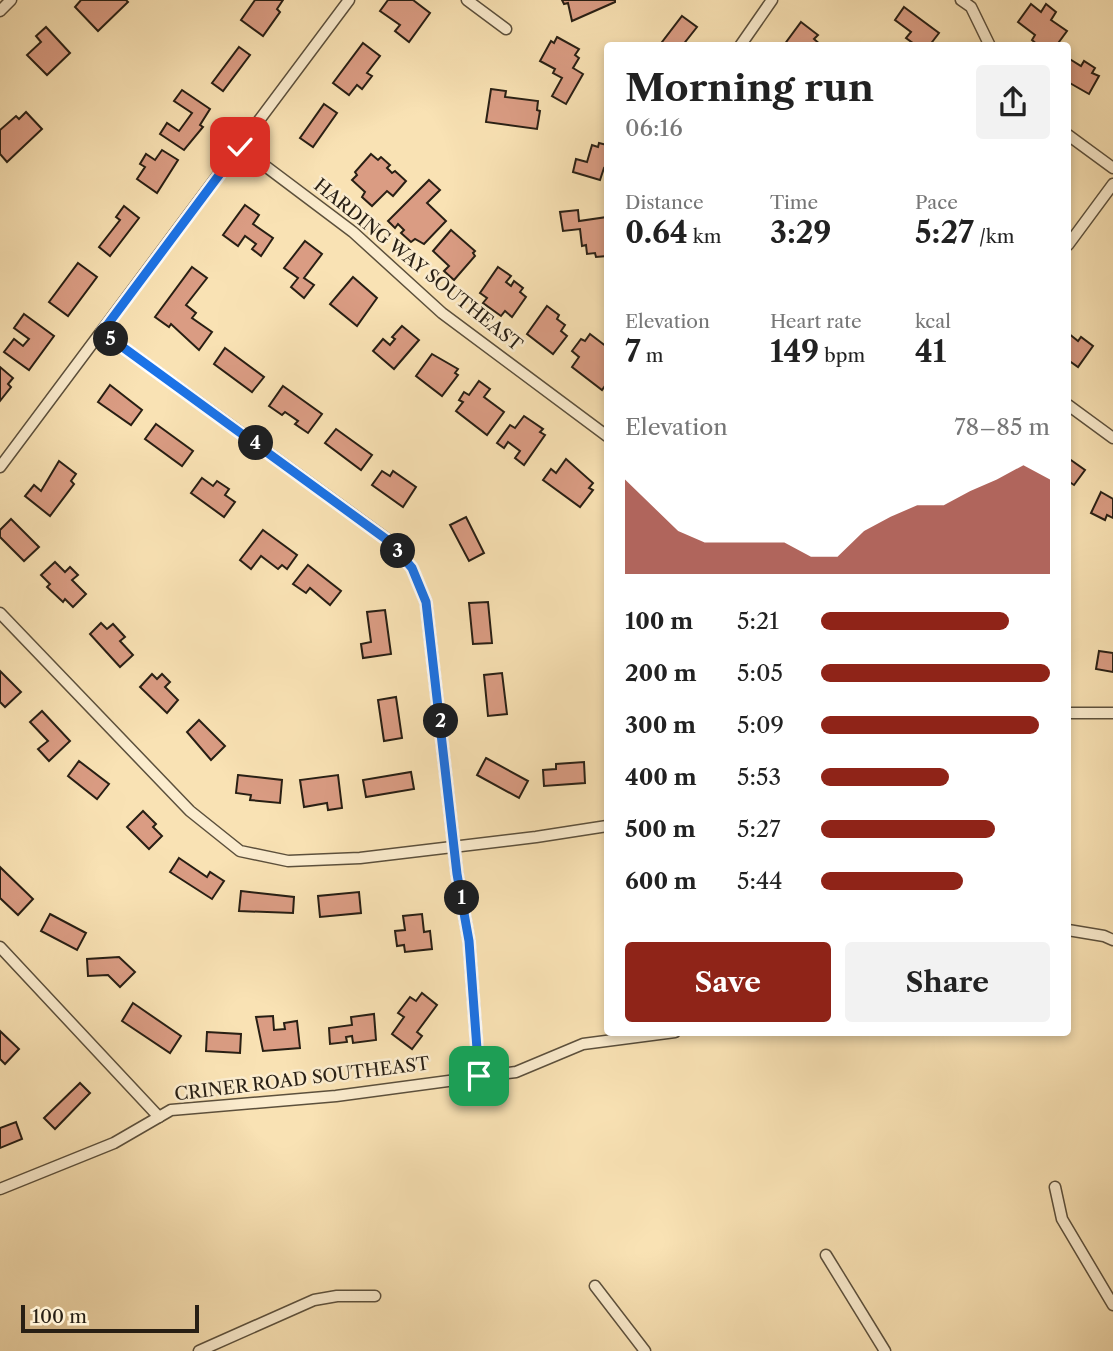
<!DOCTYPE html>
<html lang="en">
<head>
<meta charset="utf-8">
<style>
	:root { --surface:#fff; --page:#f2f2f2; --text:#222; --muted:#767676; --accent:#8f2418 }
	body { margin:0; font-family:"Libre Caslon Text",serif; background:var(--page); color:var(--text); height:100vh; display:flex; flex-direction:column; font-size:26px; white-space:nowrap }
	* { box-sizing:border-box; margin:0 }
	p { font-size:23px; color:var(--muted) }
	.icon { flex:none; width:38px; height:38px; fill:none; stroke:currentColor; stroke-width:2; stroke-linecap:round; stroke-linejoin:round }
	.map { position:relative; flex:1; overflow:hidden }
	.details { position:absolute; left:604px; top:42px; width:467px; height:994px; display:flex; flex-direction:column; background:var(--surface); border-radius:7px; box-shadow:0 4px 10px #0003 }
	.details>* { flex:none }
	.scale { position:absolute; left:21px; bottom:18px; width:178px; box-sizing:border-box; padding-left:7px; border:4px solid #281f14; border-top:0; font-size:19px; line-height:24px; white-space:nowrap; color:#281f14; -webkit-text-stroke:5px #fbecce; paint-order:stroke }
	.pin { position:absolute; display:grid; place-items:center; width:60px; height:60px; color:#fff; margin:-30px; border-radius:14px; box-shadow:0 4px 10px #0006 }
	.km { position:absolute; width:35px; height:35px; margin:-18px; border-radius:50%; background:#222; color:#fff; font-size:19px; line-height:35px; text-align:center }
	.round { display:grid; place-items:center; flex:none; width:74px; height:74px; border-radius:7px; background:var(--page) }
	.summary { display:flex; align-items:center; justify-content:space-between; height:119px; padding:0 21px }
	h1 { font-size:38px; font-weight:800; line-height:52px }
	.figures { display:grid; grid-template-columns:repeat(3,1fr); gap:10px; height:119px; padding:7px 21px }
	.figures div { display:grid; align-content:center }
	.figures b { font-size:30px; font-weight:800 }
	.figures small { font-size:19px; font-weight:400 }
	.figures p { font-size:19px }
	.chart { height:196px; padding:14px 21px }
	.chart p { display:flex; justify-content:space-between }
	.chart svg { width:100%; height:126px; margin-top:7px; fill:var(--accent); opacity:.7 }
	.primary-button { display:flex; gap:14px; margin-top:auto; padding:14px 21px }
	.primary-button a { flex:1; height:80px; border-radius:7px; background:var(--accent); color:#fff; font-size:28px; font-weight:800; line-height:80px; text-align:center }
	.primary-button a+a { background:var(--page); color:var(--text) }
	ul { padding:0 21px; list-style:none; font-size:23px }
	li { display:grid; grid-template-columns:112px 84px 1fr; align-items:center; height:52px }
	li i { height:18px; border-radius:9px; background:var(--accent) }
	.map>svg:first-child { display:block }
	.building { fill:#da9c83; stroke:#281f14; stroke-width:2 }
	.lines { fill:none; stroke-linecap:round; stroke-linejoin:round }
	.street-casing { stroke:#5c503c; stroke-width:13 }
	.street { stroke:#fbecce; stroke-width:10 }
	.route-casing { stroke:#fff; stroke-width:14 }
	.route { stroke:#1a73e8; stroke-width:9 }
	.labels { text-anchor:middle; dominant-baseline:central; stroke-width:5; stroke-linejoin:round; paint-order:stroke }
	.street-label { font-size:18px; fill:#281f14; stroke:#fbecce }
</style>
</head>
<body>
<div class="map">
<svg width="1113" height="1351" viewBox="0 0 1113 1351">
	<rect width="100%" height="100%" fill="#f9e2b4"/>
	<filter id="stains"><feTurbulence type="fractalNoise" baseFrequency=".00286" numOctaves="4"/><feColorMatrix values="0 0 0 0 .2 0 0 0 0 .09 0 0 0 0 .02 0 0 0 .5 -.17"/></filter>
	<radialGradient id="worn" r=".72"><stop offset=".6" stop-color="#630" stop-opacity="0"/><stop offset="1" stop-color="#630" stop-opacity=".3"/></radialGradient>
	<g class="building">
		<polygon points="81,0 126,0 128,2 98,31 75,7"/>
		<polygon points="255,0 283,0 277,9 280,12 263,36 241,20"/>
		<polygon points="388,0 413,0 430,13 409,42 395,31 400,25 380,11"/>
		<polygon points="562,0 615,0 615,2 572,21 568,3 564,4"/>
		<polygon points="1031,4 1041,12 1046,4 1056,12 1051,20 1067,31 1056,46 1039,46 1032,40 1035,35 1018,22"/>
		<polygon points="904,7 939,33 929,46 917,46 906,38 911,32 895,20"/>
		<polygon points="682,16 697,27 682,46 659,46"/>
		<polygon points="801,22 818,35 814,39 822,46 784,45"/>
		<polygon points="46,27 70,53 47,75 27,55 41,42 36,36"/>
		<polygon points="557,37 579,49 575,55 579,58 573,68 583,74 566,104 552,96 562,78 553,73 555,69 540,61 551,41 554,43"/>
		<polygon points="363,43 380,56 367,73 372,76 362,89 357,85 349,95 333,83"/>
		<polygon points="239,47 250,55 223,91 212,83"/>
		<polygon points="1068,58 1081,66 1084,61 1095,68 1092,73 1099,76 1089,94 1068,82"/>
		<polygon points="491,89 506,91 505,97 538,101 537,110 540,111 537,129 486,122"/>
		<polygon points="182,90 210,109 200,125 203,127 184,150 160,134 167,123 179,131 192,113 174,101"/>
		<polygon points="324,104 337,113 313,147 300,138"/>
		<polygon points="26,112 42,129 7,162 0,154 0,130 16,116 19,119"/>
		<polygon points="599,143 607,145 607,169 604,168 600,180 573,172 576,159 587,162 592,145 598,147"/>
		<polygon points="162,150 178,160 157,193 137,179 145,167 140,164 146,154 155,160"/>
		<polygon points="371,154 378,160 381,157 390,165 387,168 392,173 395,171 406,181 393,196 387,191 372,206 362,197 365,192 352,180 357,175 355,172"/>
		<polygon points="429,180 440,190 427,203 446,221 424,244 415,239 411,242 401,233 404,230 398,224 395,228 388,221"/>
		<polygon points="245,205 259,215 253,224 273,238 261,256 252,249 256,244 245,236 238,246 223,235"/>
		<polygon points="124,206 139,218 110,256 99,247 120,220 116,217"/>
		<polygon points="578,210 579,221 607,217 607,256 596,257 595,253 587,254 586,245 582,246 580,229 563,231 560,212"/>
		<polygon points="451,230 475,251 473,253 475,256 454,280 444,271 449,266 433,251"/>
		<polygon points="305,241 322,254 304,278 314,285 304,298 291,287 298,278 284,268"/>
		<polygon points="78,263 97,277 68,316 49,302"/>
		<polygon points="192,267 207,278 186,305 196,313 192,318 212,332 199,350 171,324 169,327 155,317"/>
		<polygon points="498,267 511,276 506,282 511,286 514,281 523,288 520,292 526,297 512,317 505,311 501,316 483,303 487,298 480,293"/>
		<polygon points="353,277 377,298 357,326 330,304"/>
		<polygon points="547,306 559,315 557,319 565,325 561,331 567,336 553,354 527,334"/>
		<polygon points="24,314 54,336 29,370 4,352 14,339 23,346 29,339 14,328"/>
		<polygon points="402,326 419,340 394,369 373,351 383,339 390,345 395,339 392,337"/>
		<polygon points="1068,333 1078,341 1081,337 1093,346 1078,367 1068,360"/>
		<polygon points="590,334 607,347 607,383 602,390 572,367 579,357 572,351 581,339 585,341"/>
		<polygon points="225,348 264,377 252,392 214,364"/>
		<polygon points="432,354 458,369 455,373 458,375 442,396 416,376"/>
		<polygon points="0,367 13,378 8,384 11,387 0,401"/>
		<polygon points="479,381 490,389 484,397 504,412 487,435 456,411 463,402 459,400 464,392 469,395"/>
		<polygon points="110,385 142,410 131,425 98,402"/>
		<polygon points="283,386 322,414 308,433 295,424 298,421 285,412 282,415 269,406"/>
		<polygon points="524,416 543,429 540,432 545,435 524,465 515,458 520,451 508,442 504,448 497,443 510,425 515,428"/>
		<polygon points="156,424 193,451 182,466 145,439"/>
		<polygon points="336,429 372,455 361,470 325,443"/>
		<polygon points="1068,458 1085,470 1074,485 1068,481"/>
		<polygon points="566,459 593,483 589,488 593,490 580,507 543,480 551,469 556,473"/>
		<polygon points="59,461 76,474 71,481 74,484 50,516 25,496 34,485 41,491"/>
		<polygon points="382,471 390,476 393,471 416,487 403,507 372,485"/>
		<polygon points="202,478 213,486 217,481 229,489 225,495 235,502 224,517 191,493"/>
		<polygon points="1101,492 1113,499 1113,518 1107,515 1105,520 1091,513"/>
		<polygon points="466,517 484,553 469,561 450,525"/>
		<polygon points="11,519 39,547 24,561 0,537 0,530"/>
		<polygon points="263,530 297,555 287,569 282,565 278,569 261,556 251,569 240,560"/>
		<polygon points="55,562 65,572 70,567 78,575 72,580 86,594 73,607 65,599 63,602 47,587 50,584 41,575"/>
		<polygon points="308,565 341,591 330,605 310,588 306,593 293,584"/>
		<polygon points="488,602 492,643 473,644 469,603"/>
		<polygon points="385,610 391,654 363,658 361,644 371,642 367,612"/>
		<polygon points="101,623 107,629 113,624 125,637 120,641 133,655 120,667 90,634"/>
		<polygon points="1099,651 1113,653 1113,672 1096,669"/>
		<polygon points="0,671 21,692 5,707 0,702"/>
		<polygon points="502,673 507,714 488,716 484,675"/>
		<polygon points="152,674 157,679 162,674 170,682 165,687 178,700 167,713 140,687"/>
		<polygon points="396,697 402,738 384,741 378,700"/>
		<polygon points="42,711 70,741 49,761 38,749 48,741 30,722"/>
		<polygon points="199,720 225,746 211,760 187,732"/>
		<polygon points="486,758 528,781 519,798 477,775"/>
		<polygon points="79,761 109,784 97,799 68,776"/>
		<polygon points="584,762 585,783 544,786 543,770 556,769 556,764"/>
		<polygon points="411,772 414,789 366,797 363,780"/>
		<polygon points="238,775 282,780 280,803 250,800 251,795 236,793"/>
		<polygon points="338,775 342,808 328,810 327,803 304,807 300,780"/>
		<polygon points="143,811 156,824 153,827 162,836 149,849 127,827"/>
		<polygon points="179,858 207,877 210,872 224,881 212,899 170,872"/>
		<polygon points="0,867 33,899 18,915 0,898"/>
		<polygon points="241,891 294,897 293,913 239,911"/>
		<polygon points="359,892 361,913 320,917 318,896"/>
		<polygon points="50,914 86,933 77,950 41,931"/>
		<polygon points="422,914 424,932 430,931 432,949 405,952 404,945 397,946 395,931 405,930 403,916"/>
		<polygon points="119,957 135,972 120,987 108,975 88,976 87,959"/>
		<polygon points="422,993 437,1005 417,1032 422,1036 412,1049 392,1034 404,1017 398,1013 410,997 416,1001"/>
		<polygon points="133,1003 181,1036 170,1053 122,1021"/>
		<polygon points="374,1014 376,1040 353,1043 352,1036 346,1037 347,1042 330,1044 329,1028 352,1025 351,1017"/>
		<polygon points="273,1016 274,1030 285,1029 284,1023 297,1021 300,1048 263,1051 256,1017"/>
		<polygon points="0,1031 19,1049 5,1064 0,1059"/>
		<polygon points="207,1032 241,1034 240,1053 206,1051"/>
		<polygon points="80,1083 90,1093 55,1129 44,1118"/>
		<polygon points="16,1122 22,1139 0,1148 0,1128"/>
	</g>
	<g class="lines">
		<defs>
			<g id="street">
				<polyline points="467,0 506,29"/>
				<polyline points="961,0 971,7 990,46"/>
				<polyline points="0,11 11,0"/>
				<polyline points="740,46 772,0"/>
				<polyline points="1068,135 1113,168"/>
				<polyline points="240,147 353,232 442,313 607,436"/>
				<polyline points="1068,245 1113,184"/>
				<polyline points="102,332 391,542 412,568 426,602 457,874 469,941 479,1076"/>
				<polyline points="1068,405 1113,438"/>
				<polyline points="0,467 349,0"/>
				<polyline points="0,613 190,811 240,851 288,861 360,858 536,837 607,826"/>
				<polyline points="1068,713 1113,713"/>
				<polyline points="1068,930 1104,936 1113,940"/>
				<polyline points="0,947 159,1117"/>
				<polyline points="1055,1187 1062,1219 1113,1305"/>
				<polyline points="0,1189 114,1143 171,1110 336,1096 516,1072 583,1044 675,1032"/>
				<polyline points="826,1255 885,1351"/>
				<polyline points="595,1286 645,1351"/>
				<polyline points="199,1351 314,1300 337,1296 375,1296"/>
			</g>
		</defs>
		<use href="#street" class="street-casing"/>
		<use href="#street" class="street"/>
	</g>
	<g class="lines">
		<defs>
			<polyline id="route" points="240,147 102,332 390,542 412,568 426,602 457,874 469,941 479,1076"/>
		</defs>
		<use href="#route" class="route-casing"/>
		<use href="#route" class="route"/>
	</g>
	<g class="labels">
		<g class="street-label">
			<text transform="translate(418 265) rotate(39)">HARDING WAY SOUTHEAST</text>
			<text transform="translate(302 1079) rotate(-7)">CRINER ROAD SOUTHEAST</text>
		</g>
	</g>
	<rect width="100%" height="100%" filter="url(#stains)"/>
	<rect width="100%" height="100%" fill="url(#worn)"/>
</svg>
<div class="scale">100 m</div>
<div class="pin" style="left:479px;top:1076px;background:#1e9e55"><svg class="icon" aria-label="arrive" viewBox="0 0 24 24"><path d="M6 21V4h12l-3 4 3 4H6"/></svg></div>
<div class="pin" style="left:240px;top:147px;background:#d93025"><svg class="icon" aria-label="check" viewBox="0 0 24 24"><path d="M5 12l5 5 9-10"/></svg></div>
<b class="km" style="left:462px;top:898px">1</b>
<b class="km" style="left:441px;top:721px">2</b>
<b class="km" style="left:398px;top:551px">3</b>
<b class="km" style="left:256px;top:443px">4</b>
<b class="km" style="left:111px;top:339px">5</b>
<section class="details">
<div class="summary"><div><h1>Morning run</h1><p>06:16</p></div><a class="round"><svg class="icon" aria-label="share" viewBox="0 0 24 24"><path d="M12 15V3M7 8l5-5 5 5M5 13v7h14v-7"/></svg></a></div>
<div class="figures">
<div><p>Distance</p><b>0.64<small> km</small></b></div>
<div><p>Time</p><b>3:29</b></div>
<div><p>Pace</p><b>5:27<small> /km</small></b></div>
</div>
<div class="figures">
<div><p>Elevation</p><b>7<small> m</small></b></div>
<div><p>Heart rate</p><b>149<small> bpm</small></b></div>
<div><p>kcal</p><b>41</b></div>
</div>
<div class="chart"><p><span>Elevation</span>78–85 m</p>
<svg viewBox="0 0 160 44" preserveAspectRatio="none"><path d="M0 44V11L10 20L20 29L30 33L40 33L50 33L60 33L70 38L80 38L90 29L100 24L110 20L120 20L130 15L140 11L150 6L160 11V44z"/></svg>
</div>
<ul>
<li><b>100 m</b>5:21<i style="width:82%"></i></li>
<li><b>200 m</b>5:05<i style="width:100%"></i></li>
<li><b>300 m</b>5:09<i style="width:95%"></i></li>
<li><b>400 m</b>5:53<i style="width:56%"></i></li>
<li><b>500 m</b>5:27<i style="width:76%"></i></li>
<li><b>600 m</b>5:44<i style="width:62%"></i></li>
</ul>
<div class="primary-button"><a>Save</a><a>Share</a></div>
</section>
</div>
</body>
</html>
